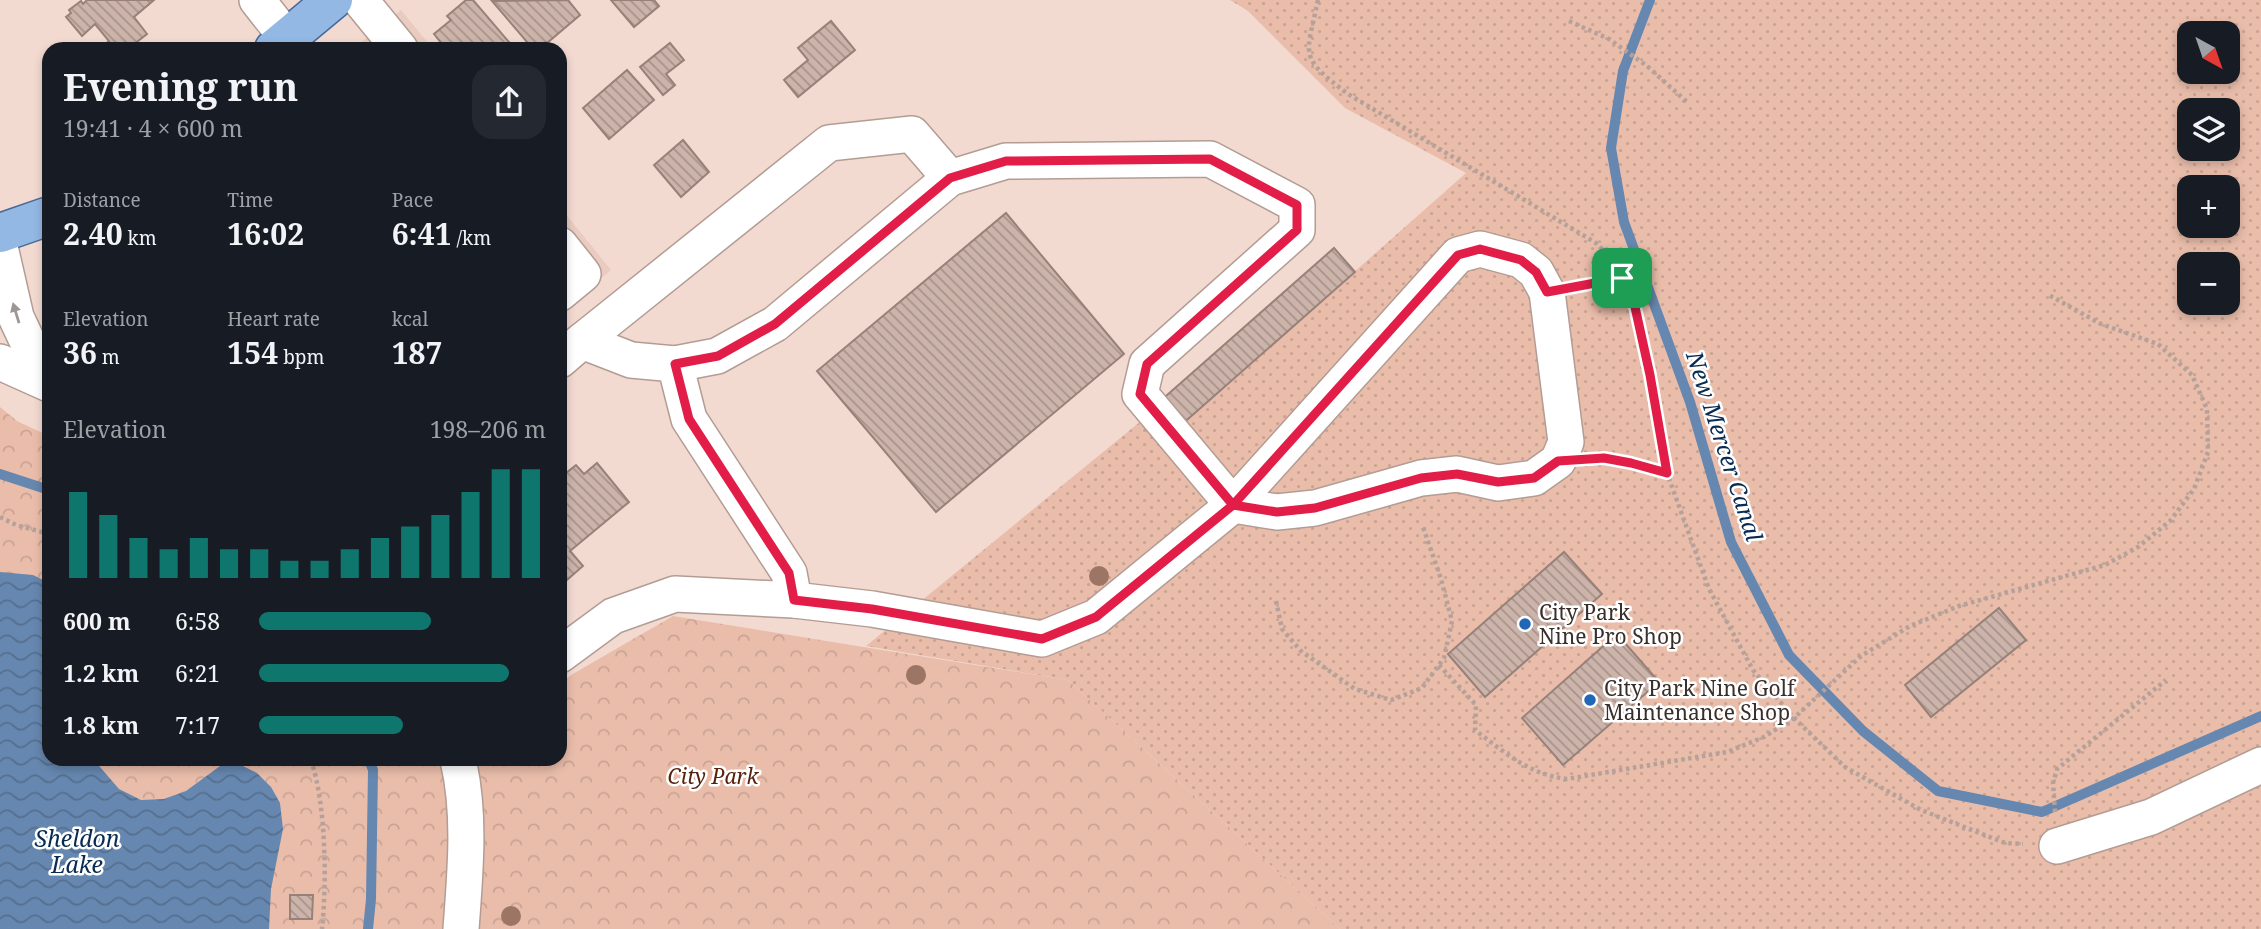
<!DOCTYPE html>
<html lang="en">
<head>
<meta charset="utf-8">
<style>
	:root { --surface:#171b24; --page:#242831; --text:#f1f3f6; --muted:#9ea1a6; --accent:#0f766e }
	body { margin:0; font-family:"Noto Serif",serif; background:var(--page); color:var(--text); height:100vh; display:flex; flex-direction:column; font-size:26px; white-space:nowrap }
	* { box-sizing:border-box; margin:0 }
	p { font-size:23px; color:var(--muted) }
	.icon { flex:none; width:38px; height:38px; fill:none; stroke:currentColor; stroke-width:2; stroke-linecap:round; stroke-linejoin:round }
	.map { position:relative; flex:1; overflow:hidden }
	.details { position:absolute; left:42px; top:42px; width:525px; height:724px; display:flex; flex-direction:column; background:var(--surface); border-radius:21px; box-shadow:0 4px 10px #0003 }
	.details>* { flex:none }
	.needle { width:46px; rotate:140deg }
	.controls { position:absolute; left:2177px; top:21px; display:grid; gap:14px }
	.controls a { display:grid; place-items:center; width:63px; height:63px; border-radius:14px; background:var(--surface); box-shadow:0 4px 10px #0003; font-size:35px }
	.pin { position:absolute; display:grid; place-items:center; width:60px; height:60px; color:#fff; margin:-30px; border-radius:14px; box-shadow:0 4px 10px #0006 }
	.round { display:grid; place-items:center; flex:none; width:74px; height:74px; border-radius:21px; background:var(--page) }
	.summary { display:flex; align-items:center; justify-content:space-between; height:119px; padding:0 21px }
	h1 { font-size:38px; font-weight:700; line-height:52px }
	.stats { display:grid; grid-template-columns:repeat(3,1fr); gap:10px; height:119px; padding:7px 21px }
	.stats div { display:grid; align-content:center }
	.stats b { font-size:30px; font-weight:700 }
	.stats small { font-size:19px; font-weight:400 }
	.stats p { font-size:19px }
	.chart { height:196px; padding:14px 21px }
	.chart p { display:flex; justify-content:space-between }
	.chart svg { width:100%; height:126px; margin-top:7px; stroke:var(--accent); stroke-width:6 }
	ul { padding:0 21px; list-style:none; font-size:23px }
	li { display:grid; grid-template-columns:112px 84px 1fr; align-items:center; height:52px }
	li i { height:18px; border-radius:9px; background:var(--accent) }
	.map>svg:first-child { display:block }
	.built { fill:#eacbbf }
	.grass { fill:url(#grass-dots); fill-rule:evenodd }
	.park { fill:url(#park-crowns) }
	.water { fill:url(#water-waves) }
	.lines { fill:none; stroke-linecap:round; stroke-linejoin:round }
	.stream { stroke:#6687af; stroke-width:10 }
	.building { fill:url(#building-back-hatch); stroke:#978178; stroke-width:2 }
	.minor-casing { stroke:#b39c93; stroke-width:38 }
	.major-casing { stroke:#456998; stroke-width:41 }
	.path { stroke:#b5a19a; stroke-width:4.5; stroke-dasharray:3.5 3.5; stroke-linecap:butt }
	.minor { stroke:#fff; stroke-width:35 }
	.major { stroke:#94b8e4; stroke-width:38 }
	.tree { fill:#9c7565 }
	.oneway { fill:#9c9795 }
	.route-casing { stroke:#fff; stroke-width:14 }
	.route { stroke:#e11d48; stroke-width:9 }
	.poi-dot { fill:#2067b7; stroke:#fff; stroke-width:2.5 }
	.labels { text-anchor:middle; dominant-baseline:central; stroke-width:5; stroke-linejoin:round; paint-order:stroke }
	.poi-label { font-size:21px; fill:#382f2b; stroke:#fff; text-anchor:start }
	.park-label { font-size:21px; font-style:italic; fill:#55230d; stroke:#fff }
	.water-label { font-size:23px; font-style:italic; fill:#072b52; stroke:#fff }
</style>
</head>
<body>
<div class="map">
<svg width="2261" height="929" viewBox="0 0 2261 929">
	<defs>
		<pattern id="grass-dots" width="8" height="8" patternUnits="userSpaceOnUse" patternTransform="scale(1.75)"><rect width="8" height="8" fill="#eabdab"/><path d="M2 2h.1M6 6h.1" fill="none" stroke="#c9a393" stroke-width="1.8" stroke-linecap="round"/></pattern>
		<pattern id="park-crowns" width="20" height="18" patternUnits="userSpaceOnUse" patternTransform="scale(1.75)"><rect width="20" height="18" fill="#eabdab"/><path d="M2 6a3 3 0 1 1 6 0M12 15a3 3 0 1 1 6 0" fill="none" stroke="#c9a393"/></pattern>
		<pattern id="water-waves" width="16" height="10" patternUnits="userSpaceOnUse" patternTransform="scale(1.75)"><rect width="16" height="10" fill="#6687af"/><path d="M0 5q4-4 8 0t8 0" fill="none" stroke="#556f8f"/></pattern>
		<pattern id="building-back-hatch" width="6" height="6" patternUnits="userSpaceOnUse" patternTransform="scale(1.75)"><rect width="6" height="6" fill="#ccb4ab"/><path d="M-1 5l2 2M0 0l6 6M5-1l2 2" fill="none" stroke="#a7938b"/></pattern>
	</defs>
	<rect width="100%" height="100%" fill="#f3dad1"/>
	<g class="built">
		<polygon points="401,10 433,49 353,49"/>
		<polygon points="560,207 611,270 560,312"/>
	</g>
	<path class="grass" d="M 1230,0 L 2261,0 L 2261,929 L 1340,929 L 1068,680 L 866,646 L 1141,421 L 1180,426 L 1466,173 L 1345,108 L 1248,11 ZM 2189,33 L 2228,33 L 2228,72 L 2189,72 ZM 2189,110 L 2228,110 L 2228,149 L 2189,149 ZM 2189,187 L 2228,187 L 2228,226 L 2189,226 ZM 2189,264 L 2228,264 L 2228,303 L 2189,303 Z"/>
	<polygon class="park" points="0,407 17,421 49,436 49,760 560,760 560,684 571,675 673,616 1068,680 1340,929 0,929"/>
	<polygon class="water" points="0,572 33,575 49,583 49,760 94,760 119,789 141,800 164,799 186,791 220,766 239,764 257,773 271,787 280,803 283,829 271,889 269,929 0,929"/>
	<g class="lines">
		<g class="stream">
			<polyline points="1650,0 1623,71 1611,148 1624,222 1690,402 1731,542 1789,655 1863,731 1938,791 2042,812 2261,716"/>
			<polyline points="0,474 49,490"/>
			<polyline points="368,929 371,899 373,770 369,760"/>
		</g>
	</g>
	<g class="building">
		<polygon points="87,0 154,0 134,17 147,34 133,45 131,43 124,49 99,49 109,41 95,24 82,36 66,17 71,13 69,10 81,1 83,4"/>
		<polygon points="466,0 473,0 515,49 446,49 434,34 451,20 447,16"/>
		<polygon points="568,0 580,15 540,49 533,49 492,1"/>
		<polygon points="611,0 654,0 659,6 634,27"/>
		<polygon points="831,21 855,50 798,97 784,80 808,60 798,48"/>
		<polygon points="670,43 684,60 666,74 675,85 663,95 640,67"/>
		<polygon points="627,70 654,100 609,139 583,108"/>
		<polygon points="683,140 709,172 681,197 654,165"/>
		<polygon points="1006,213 1124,354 936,512 817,371"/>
		<polygon points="1334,248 1355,272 1180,426 1158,403"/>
		<polygon points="597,463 629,502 570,551 583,566 560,586 560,465 566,473 576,465 584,474"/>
		<polygon points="1564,552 1602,594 1485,697 1448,654"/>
		<polygon points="1999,608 2026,640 1931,717 1905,685"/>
		<polygon points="1617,634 1659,682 1563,765 1522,718"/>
		<polygon points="290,895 313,895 312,919 290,919"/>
	</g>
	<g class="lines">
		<defs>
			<g id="minor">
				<polyline points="257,0 287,38"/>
				<polyline points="360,0 400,49"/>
				<polyline points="560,245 583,274 560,293"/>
				<polyline points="0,247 16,317 31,349 49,372"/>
				<polyline points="582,341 829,143 912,134 950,178"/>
				<polyline points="560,360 582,341 631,360 675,364 689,419 789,573 794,600"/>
				<polyline points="0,362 49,384"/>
				<polyline points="560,655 613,616 675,594 794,600 872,609 1042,639 1096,617 1233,505 1458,255 1480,249 1521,260 1536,272 1547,292 1566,442 1558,461 1534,478 1498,483 1457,474 1421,478 1315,508 1277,512 1233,505 1140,394 1147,364 1297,230 1297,205 1210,159 1006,161 950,178 775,324 717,356 675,364"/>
				<path d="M 458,760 C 471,814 465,874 461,929"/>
				<polyline points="2057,846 2151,817 2261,765"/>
			</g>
			<g id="major">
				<polyline points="274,49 333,0"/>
				<polyline points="0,233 49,216"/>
			</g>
		</defs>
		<use href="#minor" class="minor-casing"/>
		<use href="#major" class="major-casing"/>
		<g class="path">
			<path d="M 1318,0 C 1306,58 1298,56 1348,94 L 1596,243 L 1609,256 L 1633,298 L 1650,375 L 1667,473 L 1709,589 L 1753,670 L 1794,718 L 1845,767 L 1921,810 L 2005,843 L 2023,844"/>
			<polyline points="1569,21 1609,39 1647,66 1687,102"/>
			<polyline points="1578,286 1622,278"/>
			<path d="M 1594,459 C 1619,457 1643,466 1667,473"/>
			<polyline points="0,517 16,525 49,534"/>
			<polyline points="1276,601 1282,629 1301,651 1355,689 1391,700 1422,688 1444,658 1452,621 1441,579 1423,527"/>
			<path d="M 1439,665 L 1476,705 L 1475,730 C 1504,752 1530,775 1567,779 L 1727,752 L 1764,737 L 1794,718 L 1861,656 L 1910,626 L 1959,606 L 2105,565 L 2138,547 L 2170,521 L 2194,489 L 2208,452 L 2207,409 L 2192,375 L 2158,344 L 2101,324 L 2047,294"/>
			<path d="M 311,760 C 326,804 327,882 322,929"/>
			<polyline points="2055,812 2053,783 2057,769 2166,680"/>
		</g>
		<use href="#minor" class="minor"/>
		<use href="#major" class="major"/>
	</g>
	<g class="tree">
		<circle cx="1099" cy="576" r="10"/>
		<circle cx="916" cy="675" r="10"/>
		<circle cx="511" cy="916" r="10"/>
	</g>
	<defs><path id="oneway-solid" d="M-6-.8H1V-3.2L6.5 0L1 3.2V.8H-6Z" transform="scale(1.75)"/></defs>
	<use class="oneway" href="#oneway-solid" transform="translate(16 313) rotate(-107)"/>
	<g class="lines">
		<defs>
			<polyline id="route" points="1622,278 1547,292 1536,272 1521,260 1480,249 1458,255 1233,505 1096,617 1042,639 872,609 794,600 789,573 689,419 675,364 718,356 775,324 950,178 1006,161 1210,159 1297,205 1297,230 1147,364 1140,394 1233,505 1277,512 1315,508 1421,478 1457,474 1498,482 1534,478 1558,461 1604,458 1631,463 1667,473 1650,375 1633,298 1622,278"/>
		</defs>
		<use href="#route" class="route-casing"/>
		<use href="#route" class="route"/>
	</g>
	<g class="poi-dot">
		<circle cx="1525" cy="624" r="7"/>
		<circle cx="1590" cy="700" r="7"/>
	</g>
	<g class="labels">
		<g class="poi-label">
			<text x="1539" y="612">City Park<tspan x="1539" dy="24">Nine Pro Shop</tspan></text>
			<text x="1604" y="688">City Park Nine Golf<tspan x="1604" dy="24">Maintenance Shop</tspan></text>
		</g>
		<g class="park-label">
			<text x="713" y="776">City Park</text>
		</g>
		<g class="water-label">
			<text transform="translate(1725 446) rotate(72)">New Mercer Canal</text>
			<text x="77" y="838">Sheldon<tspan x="77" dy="26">Lake</tspan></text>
		</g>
	</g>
</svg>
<div class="controls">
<a><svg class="needle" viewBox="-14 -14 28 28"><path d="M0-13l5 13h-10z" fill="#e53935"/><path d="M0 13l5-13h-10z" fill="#9ea1a6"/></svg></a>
<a><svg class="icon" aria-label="layers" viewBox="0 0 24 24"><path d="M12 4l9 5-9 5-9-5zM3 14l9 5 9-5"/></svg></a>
<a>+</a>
<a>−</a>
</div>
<div class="pin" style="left:1622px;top:278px;background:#1e9e55"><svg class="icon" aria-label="arrive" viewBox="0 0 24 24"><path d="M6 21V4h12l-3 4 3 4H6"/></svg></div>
<section class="details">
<div class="summary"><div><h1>Evening run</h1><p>19:41 · 4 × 600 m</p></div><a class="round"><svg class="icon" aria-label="share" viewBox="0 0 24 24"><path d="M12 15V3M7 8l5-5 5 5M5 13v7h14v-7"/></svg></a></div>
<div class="stats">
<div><p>Distance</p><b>2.40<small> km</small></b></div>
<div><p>Time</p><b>16:02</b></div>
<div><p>Pace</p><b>6:41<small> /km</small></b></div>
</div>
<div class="stats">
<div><p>Elevation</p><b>36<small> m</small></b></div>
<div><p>Heart rate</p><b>154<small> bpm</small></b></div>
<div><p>kcal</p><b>187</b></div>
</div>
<div class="chart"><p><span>Elevation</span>198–206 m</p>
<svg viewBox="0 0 160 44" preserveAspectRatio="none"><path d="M5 44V14M15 44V22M25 44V30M35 44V34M45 44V30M55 44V34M65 44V34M75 44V38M85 44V38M95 44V34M105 44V30M115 44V26M125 44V22M135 44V14M145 44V6M155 44V6"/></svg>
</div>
<ul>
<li><b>600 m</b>6:58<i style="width:60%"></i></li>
<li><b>1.2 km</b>6:21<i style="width:87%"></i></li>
<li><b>1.8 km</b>7:17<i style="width:50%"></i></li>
</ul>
</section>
</div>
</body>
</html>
